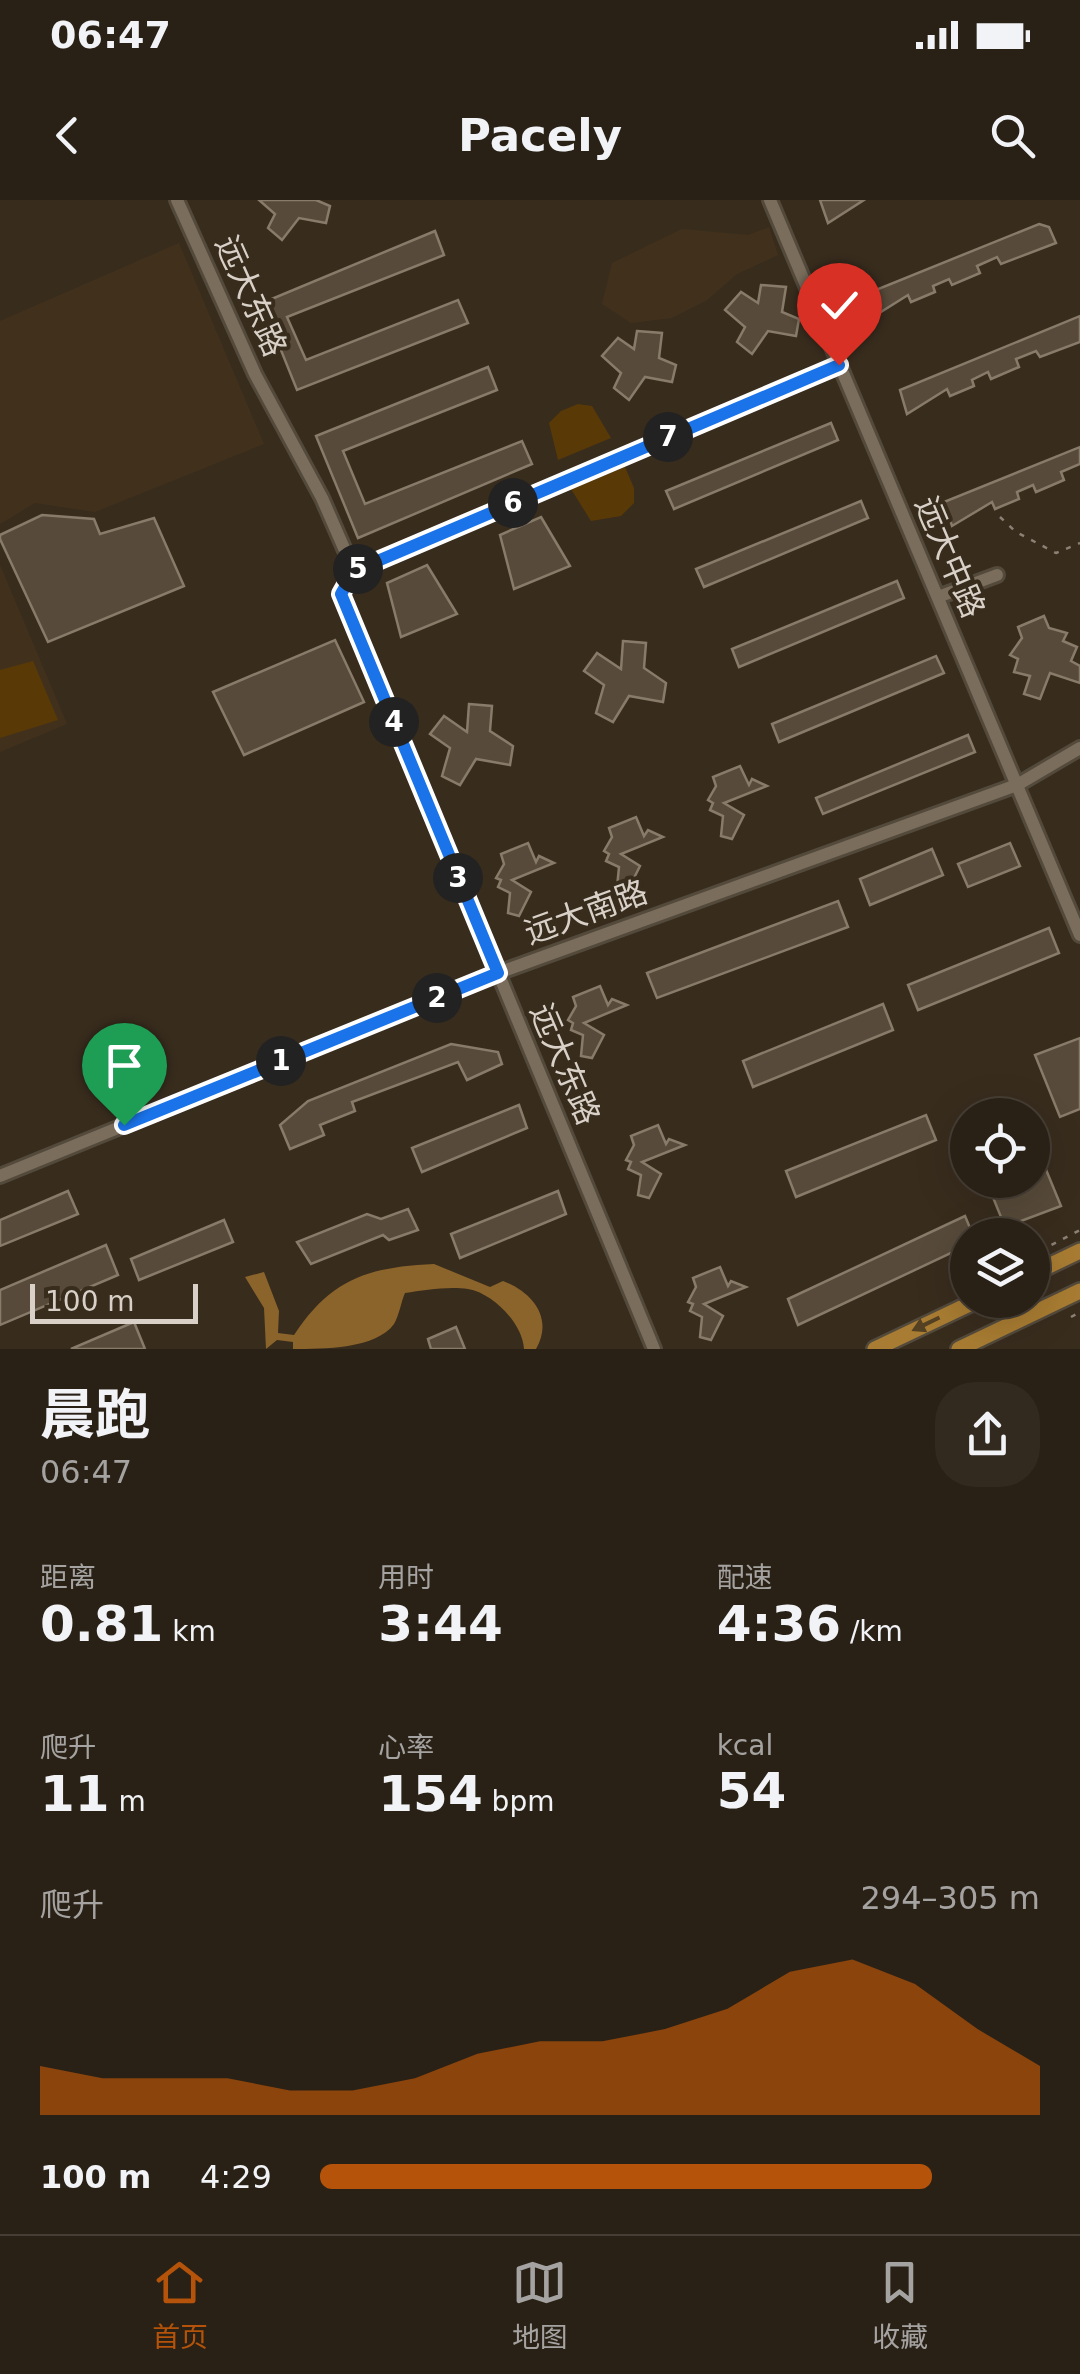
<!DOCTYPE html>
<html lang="zh">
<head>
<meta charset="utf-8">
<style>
	:root { --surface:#2a2116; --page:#32291f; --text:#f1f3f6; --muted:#a5a3a1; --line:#463e35; --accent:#b45309 }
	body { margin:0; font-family:"DejaVu Sans","Noto Sans SC",sans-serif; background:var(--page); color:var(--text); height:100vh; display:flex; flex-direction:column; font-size:38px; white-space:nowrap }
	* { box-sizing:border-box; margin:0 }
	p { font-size:32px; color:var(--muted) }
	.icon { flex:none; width:55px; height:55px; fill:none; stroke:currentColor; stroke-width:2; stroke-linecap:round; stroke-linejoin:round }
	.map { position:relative; height:1149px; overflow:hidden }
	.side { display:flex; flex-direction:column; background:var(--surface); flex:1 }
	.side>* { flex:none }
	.controls { position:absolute; left:950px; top:898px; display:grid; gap:20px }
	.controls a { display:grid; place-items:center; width:100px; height:100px; border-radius:50%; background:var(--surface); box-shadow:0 10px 40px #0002,0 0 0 2px var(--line); font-size:50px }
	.scale { position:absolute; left:30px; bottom:25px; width:168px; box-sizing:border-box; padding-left:10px; border:5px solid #d9d1c8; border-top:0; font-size:28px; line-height:35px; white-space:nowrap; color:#d9d1c8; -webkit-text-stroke:8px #382c1d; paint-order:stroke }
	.pin { position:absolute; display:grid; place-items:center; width:85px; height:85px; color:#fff; margin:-102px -42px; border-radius:50% 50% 50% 0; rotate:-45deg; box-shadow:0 0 10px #0007 }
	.pin .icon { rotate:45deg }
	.km { position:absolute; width:50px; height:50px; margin:-25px; border-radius:50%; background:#222; color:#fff; font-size:28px; line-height:50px; text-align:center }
	.round { display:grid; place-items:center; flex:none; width:105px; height:105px; border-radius:40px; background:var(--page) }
	.summary { display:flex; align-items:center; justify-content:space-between; height:170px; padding:0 40px }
	h1 { font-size:55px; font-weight:700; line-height:75px }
	.stats { display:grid; grid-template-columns:repeat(3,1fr); gap:15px; height:170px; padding:10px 40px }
	.stats div { display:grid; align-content:center }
	.stats b { font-size:50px; font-weight:700 }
	.stats small { font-size:28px; font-weight:400 }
	.stats p { font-size:28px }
	.chart { height:280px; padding:20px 40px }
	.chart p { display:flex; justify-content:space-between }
	.chart svg { width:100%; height:180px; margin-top:10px; fill:var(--accent); opacity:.7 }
	ul { padding:0 40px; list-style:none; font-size:32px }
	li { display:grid; grid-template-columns:160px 120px 1fr; align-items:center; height:75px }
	li i { height:25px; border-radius:12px; background:var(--accent) }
	.status { display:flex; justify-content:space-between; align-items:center; height:70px; padding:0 50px; background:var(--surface); direction:ltr }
	.status svg { height:28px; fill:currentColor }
	header { display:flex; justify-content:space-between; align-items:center; height:130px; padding:0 40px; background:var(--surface); font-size:45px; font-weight:700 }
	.dock { display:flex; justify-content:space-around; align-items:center; height:140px; border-top:2px solid var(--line); background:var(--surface); font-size:28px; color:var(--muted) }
	.dock a { display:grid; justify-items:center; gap:5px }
	.dock .selected { color:var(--accent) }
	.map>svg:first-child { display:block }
	.built { fill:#41311c }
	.green { fill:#593a07 }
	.water { fill:#8b642b }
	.building { fill:#574a3a; stroke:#887b69; stroke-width:2.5 }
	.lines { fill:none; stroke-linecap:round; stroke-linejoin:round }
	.minor-casing { stroke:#534a3c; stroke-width:18 }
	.major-casing { stroke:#534a3c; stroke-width:20 }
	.path { stroke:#8b8175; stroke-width:2.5; stroke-dasharray:5 8; stroke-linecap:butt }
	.minor { stroke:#7a6d5c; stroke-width:12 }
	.major { stroke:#a87c32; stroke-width:15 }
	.oneway { fill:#544022 }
	.route-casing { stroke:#fff; stroke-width:20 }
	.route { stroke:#1a73e8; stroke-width:12 }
	.labels { text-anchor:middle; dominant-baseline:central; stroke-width:8; stroke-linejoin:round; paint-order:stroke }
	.street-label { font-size:32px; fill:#d9d1c8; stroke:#382c1d }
</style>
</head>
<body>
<div class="status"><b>06:47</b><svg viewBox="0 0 49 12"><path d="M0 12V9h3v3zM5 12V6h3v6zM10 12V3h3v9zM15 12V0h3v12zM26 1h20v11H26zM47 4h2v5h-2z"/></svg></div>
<header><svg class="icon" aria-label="back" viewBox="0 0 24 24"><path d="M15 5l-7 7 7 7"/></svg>Pacely<svg class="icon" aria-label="search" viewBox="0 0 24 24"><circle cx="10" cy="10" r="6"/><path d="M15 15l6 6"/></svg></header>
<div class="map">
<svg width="1080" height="1149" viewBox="0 0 1080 1149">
	<rect width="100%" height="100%" fill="#382c1d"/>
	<g class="built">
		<polygon points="769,27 778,55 737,74 707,100 672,118 631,123 602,104 612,63 682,29 748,35"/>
		<polygon points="179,43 264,244 95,312 35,303 0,324 0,121"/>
		<polygon points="0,365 67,524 0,552"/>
	</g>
	<g class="green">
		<polygon points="578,204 592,206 611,238 558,260 549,223 561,211"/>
		<polygon points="625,267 634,288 634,303 621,316 591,321 571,289"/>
		<polygon points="33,461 58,520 0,538 0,470"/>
	</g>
	<path class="water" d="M 434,1064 L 490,1087 L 503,1081 C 532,1092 554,1118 536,1149 L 524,1149 C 523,1124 493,1093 468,1089 C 449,1086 424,1090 405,1093 C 401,1102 399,1116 394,1124 C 376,1149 323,1149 293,1149 L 293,1142 L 277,1140 L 266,1149 L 264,1108 L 245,1077 L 264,1072 L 279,1111 L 278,1133 L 294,1135 C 331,1079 368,1067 434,1064 Z"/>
	<g class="building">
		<polygon points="259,0 316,0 330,6 326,23 299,18 282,40 268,28 275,14"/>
		<polygon points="820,0 864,0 828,23"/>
		<polygon points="1039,24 1049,27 1056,43 1001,64 997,57 977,66 980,73 952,85 949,79 933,86 935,92 911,102 908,95 868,120 861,96"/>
		<polygon points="435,31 444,55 287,117 306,160 458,100 468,123 297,190 262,103"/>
		<polygon points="761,85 786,87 782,112 799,119 796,136 768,131 752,154 737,142 745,127 725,110 741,92 758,103"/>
		<polygon points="1080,116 1080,142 1040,157 1036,151 1016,159 1019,167 991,179 988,172 972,180 974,186 950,196 947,189 907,214 900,190"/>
		<polygon points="637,131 662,133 659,158 676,165 672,182 645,177 629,200 614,188 621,173 602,156 618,138 634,149"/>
		<polygon points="488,167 497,190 343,251 365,304 522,241 532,264 358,338 316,236"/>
		<polygon points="831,223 838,240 674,309 666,291"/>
		<polygon points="1080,247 1080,264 1061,272 1064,280 1036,292 1033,285 1017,292 1019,299 995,309 992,302 952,326 944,302"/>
		<polygon points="861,301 868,318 704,387 696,369"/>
		<polygon points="42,315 94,319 100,334 154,318 184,386 48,442 0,339 0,335"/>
		<polygon points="541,317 570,366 514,389 500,335"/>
		<polygon points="427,365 457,414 401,437 387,383"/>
		<polygon points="897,381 904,398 739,467 732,449"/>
		<polygon points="1044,416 1049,428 1067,433 1063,441 1077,447 1071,461 1080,466 1080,483 1050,473 1040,499 1024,494 1030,476 1014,472 1018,459 1010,455 1022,438 1018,427"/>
		<polygon points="335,440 364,502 244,555 213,492"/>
		<polygon points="623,441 646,443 644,468 666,483 663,502 629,496 613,522 596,513 604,485 584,471 597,453 621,469"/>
		<polygon points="936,456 944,473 779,542 772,524"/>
		<polygon points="469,504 492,506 490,531 513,546 510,565 476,559 460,585 442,576 450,548 430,534 444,516 467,532"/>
		<polygon points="968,535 975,552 823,614 816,598"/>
		<polygon points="740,566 749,585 752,579 767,586 724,603 744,615 732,639 721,636 723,616 710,610 713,603 708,600 716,586 713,577"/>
		<polygon points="636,617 644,636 648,630 663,637 621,654 640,666 628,690 617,687 619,667 606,661 609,654 604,651 612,637 609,628"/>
		<polygon points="528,643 536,662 539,656 554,663 512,680 531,692 519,716 508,713 510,693 498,687 501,680 496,678 504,664 501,654"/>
		<polygon points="1010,643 1020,666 968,687 958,664"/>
		<polygon points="932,649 943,675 870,705 860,679"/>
		<polygon points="838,701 848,727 657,798 647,773"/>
		<polygon points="1049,728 1059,753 918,810 908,785"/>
		<polygon points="600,786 608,805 612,799 627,805 584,823 604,835 592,858 581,856 583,835 571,830 573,823 568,820 576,806 573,797"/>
		<polygon points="883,804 893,830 753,887 743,861"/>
		<polygon points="1080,838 1080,909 1060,917 1035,855"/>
		<polygon points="451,844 498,852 502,864 467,880 458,862 352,902 355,911 320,925 324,935 290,949 280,925 308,901"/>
		<polygon points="519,905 527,928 422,972 412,948"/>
		<polygon points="926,915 936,940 796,997 786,971"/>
		<polygon points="658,925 666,944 669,939 685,945 642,962 661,974 649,998 638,995 641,975 628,969 631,962 626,960 634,945 631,936"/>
		<polygon points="1033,938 1061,1006 1005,1027 986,980 1032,980"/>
		<polygon points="68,991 78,1014 0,1046 0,1020"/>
		<polygon points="558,991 566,1014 460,1058 451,1034"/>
		<polygon points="408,1009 418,1030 389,1040 383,1035 311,1064 297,1042 367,1014 381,1019"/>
		<polygon points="965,1016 973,1035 968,1035 968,1045 798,1125 788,1099"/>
		<polygon points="224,1020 233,1042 139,1080 131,1059"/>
		<polygon points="106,1045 118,1075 0,1125 0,1090"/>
		<polygon points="720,1067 728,1086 731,1081 746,1087 704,1104 723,1116 711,1140 700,1137 702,1117 690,1111 693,1104 688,1102 696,1087 693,1078"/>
		<polygon points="134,1122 145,1149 71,1149"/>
		<polygon points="456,1127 465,1149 431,1149 428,1139"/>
	</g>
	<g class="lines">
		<defs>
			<g id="minor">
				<polyline points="177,0 255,174 322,298 354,371 341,394 654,1149"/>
				<polyline points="770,0 1080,735"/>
				<polyline points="354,371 839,165"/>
				<polyline points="938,397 997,375"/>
				<polyline points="0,976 498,773 1017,585 1080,548"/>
			</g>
			<g id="major">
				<polyline points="1032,1074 1080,1051"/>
				<polyline points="875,1149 978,1100"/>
				<polyline points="959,1149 1080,1091"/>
			</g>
		</defs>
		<use href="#minor" class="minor-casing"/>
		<use href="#major" class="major-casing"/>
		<g class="path">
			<polyline points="1000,317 1016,332 1056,353 1080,343"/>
			<polyline points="1040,1051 1080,1030"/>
			<polyline points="1071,1117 1080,1112"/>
		</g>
		<use href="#minor" class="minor"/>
		<use href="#major" class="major"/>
	</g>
	<defs><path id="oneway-solid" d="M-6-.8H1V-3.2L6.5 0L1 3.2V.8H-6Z" transform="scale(2.5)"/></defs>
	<use class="oneway" href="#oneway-solid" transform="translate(926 1124) rotate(154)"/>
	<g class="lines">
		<defs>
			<polyline id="route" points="124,925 498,773 341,394 354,371 839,165"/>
		</defs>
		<use href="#route" class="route-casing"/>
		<use href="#route" class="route"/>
	</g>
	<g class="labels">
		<g class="street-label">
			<text transform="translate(251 96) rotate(66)">远大东路</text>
			<text transform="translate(950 357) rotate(67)">远大中路</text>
			<text transform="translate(586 712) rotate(-20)">远大南路</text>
			<text transform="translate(565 864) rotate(67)">远大东路</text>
		</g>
	</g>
</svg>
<div class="controls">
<a><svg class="icon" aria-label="locate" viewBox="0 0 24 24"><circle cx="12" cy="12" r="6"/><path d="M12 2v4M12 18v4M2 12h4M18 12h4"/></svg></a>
<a><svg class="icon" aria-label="layers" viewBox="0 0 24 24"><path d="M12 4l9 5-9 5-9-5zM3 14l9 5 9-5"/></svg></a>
</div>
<div class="scale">100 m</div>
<div class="pin" style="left:124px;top:925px;background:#1e9e55"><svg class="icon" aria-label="arrive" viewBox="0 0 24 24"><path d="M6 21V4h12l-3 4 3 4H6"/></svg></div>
<div class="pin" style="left:839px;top:165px;background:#d93025"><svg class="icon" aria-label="check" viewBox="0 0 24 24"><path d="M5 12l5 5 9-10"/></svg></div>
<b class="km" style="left:281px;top:861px">1</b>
<b class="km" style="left:437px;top:798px">2</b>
<b class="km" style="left:458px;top:678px">3</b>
<b class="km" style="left:394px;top:522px">4</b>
<b class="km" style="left:358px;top:369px">5</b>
<b class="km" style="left:513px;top:303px">6</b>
<b class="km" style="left:668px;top:237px">7</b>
</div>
<section class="side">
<div class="summary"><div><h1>晨跑</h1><p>06:47</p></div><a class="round"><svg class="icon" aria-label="share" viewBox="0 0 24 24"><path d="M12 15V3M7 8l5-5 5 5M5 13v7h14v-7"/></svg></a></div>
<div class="stats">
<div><p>距离</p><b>0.81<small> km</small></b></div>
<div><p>用时</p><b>3:44</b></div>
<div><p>配速</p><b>4:36<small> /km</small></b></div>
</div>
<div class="stats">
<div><p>爬升</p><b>11<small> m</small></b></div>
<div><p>心率</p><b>154<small> bpm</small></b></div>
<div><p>kcal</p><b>54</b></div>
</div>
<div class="chart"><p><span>爬升</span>294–305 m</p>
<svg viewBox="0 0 160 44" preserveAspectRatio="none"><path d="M0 44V32L10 35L20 35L30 35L40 38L50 38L60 35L70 29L80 26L90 26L100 23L110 18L120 9L130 6L140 12L150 23L160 32V44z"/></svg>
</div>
<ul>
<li><b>100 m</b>4:29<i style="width:85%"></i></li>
</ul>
</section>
<nav class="dock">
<a class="selected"><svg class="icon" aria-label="home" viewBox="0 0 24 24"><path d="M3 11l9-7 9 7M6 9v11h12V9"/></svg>首页</a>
<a><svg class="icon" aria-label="map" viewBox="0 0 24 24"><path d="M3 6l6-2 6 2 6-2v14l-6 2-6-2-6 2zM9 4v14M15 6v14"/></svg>地图</a>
<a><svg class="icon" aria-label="saved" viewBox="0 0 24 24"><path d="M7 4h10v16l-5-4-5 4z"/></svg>收藏</a>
</nav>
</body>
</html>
